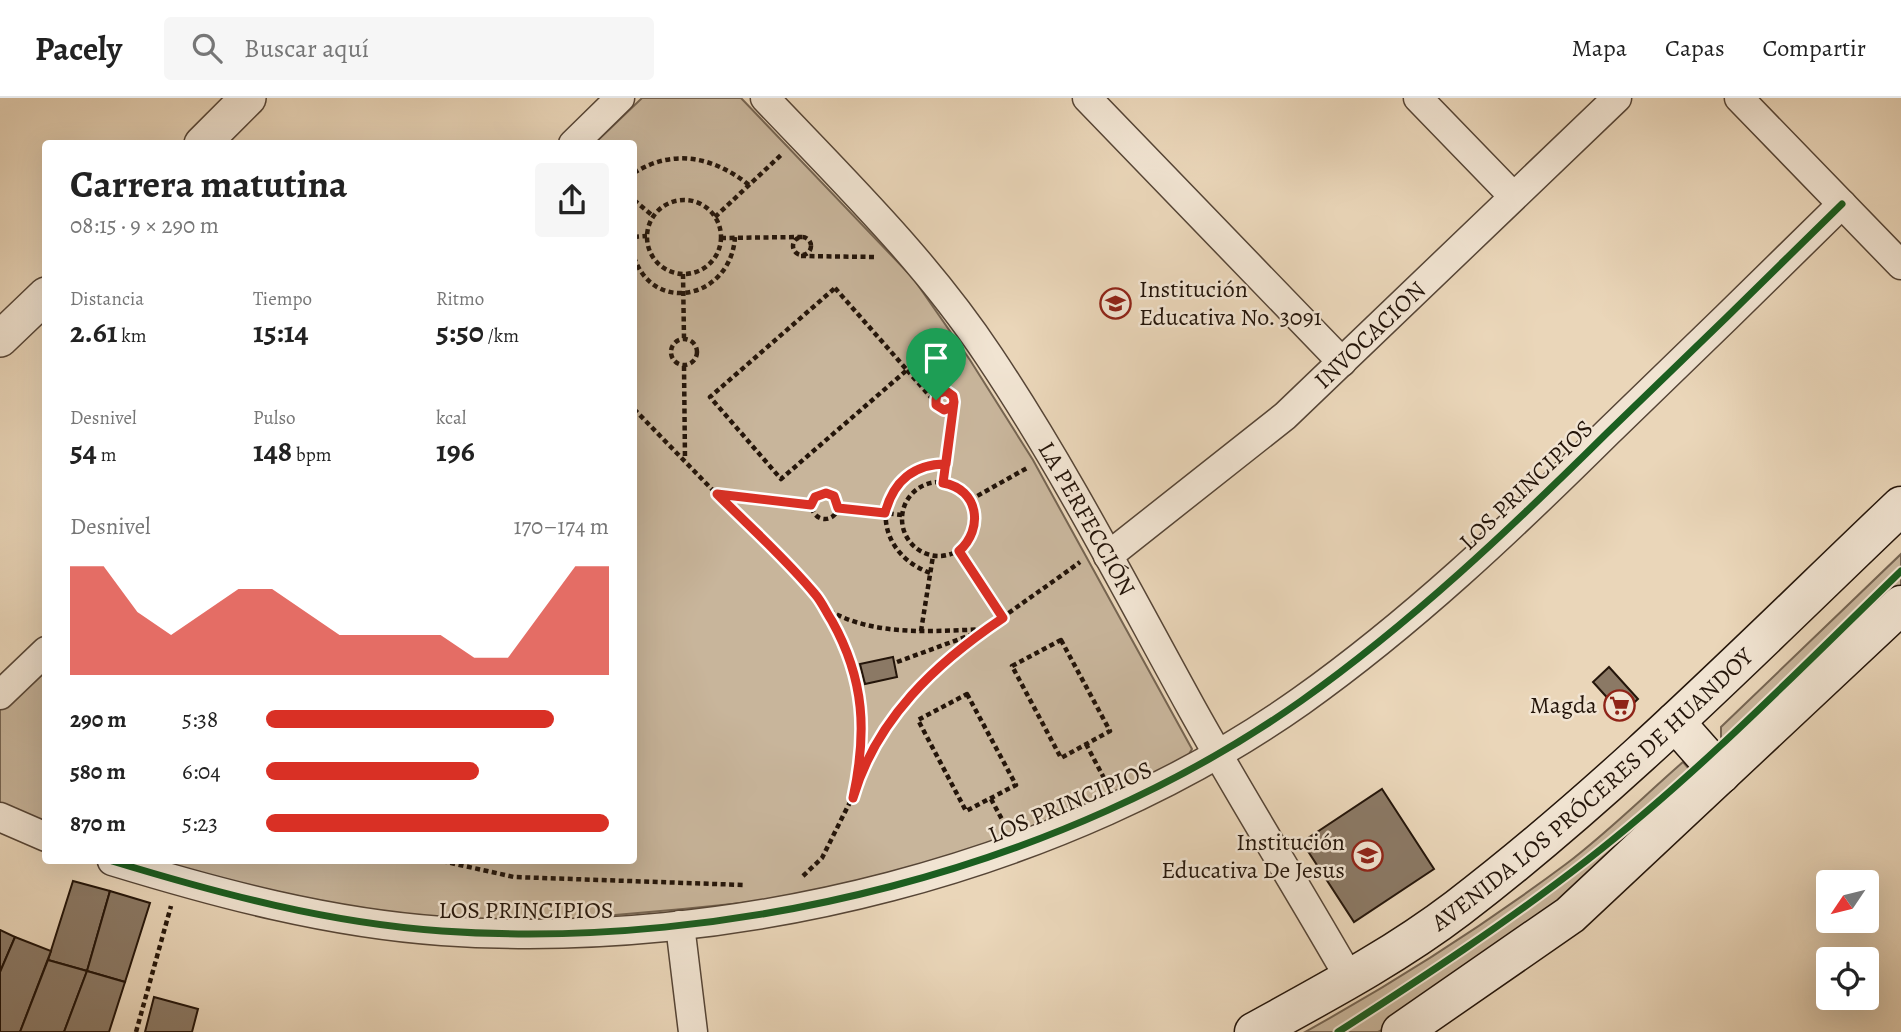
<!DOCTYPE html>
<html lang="es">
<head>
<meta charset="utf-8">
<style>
	:root { --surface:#fff; --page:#f6f6f6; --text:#222; --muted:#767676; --line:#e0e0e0; --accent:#d93025 }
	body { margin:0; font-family:Alegreya,serif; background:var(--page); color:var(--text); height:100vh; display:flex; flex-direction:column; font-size:26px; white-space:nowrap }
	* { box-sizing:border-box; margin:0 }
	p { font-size:23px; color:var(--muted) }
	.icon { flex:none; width:38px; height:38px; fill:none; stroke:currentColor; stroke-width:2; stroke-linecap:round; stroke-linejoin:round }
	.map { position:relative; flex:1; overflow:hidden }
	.drawer { position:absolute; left:42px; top:42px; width:595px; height:724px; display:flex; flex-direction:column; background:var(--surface); border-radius:7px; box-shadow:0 7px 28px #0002 }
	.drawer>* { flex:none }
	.needle { width:46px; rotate:235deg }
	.tools { position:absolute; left:1816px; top:772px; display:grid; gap:14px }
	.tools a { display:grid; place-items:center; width:63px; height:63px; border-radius:7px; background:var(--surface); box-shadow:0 7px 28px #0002; font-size:35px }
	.pin { position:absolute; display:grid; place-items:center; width:60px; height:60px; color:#fff; margin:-72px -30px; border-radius:50% 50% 50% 0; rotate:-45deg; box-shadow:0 0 7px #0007 }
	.pin .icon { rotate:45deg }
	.round { display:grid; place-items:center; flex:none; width:74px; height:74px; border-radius:7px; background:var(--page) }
	.head { display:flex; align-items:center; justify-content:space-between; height:119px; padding:0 28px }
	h1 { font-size:38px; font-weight:600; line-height:52px }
	.stats { display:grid; grid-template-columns:repeat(3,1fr); gap:10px; height:119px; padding:7px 28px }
	.stats div { display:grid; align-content:center }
	.stats b { font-size:30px; font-weight:600 }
	.stats small { font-size:19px; font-weight:400 }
	.stats p { font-size:19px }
	.chart { height:196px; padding:14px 28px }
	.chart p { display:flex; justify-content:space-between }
	.chart svg { width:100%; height:126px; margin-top:7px; fill:var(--accent); opacity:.7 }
	ul { padding:0 28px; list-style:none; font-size:23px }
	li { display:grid; grid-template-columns:112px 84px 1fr; align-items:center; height:52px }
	li i { height:18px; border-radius:9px; background:var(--accent) }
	header { display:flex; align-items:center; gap:42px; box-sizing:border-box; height:98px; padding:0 35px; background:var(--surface); border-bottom:2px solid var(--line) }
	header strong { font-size:33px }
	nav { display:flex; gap:38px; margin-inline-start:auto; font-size:24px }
	.search { width:490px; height:63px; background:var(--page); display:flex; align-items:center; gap:18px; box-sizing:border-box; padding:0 24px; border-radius:7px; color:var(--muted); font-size:26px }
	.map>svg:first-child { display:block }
	.green { fill:#c8b59b; stroke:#766552; stroke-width:2 }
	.building { fill:#8b7965; stroke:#24150a; stroke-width:2 }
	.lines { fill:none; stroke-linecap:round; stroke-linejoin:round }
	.minor-casing { stroke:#564536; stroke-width:31 }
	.tertiary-casing { stroke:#564536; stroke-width:38 }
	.secondary-casing { stroke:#24150a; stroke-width:41 }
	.path { stroke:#24150a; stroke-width:4.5; stroke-dasharray:5 3.5; stroke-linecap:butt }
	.minor { stroke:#f1e4d2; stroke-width:28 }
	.tertiary { stroke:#f1e4d2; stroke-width:35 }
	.secondary { stroke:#f1e4d2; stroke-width:38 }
	.cycleway-casing { stroke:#f1e4d2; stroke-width:11 }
	.cycleway { stroke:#1b5e20; stroke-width:7 }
	.route-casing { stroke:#fff; stroke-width:14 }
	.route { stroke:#d93025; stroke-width:9 }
	.labels { text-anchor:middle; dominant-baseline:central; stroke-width:5; stroke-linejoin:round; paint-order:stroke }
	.poi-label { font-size:24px; fill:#24150a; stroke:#f1e4d2; text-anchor:end }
	.street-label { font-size:24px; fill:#24150a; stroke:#f1e4d2 }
</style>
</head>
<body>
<header>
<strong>Pacely</strong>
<div class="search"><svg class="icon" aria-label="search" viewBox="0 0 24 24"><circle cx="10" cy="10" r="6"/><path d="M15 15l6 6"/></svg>Buscar aquí</div>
<nav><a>Mapa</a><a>Capas</a><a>Compartir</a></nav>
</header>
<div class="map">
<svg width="1901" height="934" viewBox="0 0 1901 934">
	<rect width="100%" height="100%" fill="#ead6b9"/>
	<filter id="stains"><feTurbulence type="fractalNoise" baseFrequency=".00286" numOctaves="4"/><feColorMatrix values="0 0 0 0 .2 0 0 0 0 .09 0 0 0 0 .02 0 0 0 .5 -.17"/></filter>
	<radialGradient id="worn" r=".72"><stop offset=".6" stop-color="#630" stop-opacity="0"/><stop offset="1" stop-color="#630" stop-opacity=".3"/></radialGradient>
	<g class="green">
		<polygon points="642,0 741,0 913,180 970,262 1033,362 1192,651 1183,666 994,749 791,800 683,811 570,821 450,822 352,813 198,777 155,763 634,763 634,46 595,45"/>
		<polygon points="1901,456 1901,498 1726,648 1721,639 1721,629"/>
		<polygon points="45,569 45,727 0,706 0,612"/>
		<path d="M 1683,664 L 1705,689 L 1567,809 L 1392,927 L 1378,934 L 1305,934 C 1395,884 1483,828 1566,766 C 1607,735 1644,698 1683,664 Z"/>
	</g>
	<g class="building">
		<polygon points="893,559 897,579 865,586 860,566"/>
		<polygon points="1609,569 1638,601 1622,616 1593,584"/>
		<polygon points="1382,691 1434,771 1354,824 1302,744"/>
		<polygon points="73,783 110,793 87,873 48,862"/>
		<polygon points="110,793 150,805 125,884 87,873"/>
		<polygon points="0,832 15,839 0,874"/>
		<polygon points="15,839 51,853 20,934 0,934 0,874"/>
		<polygon points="48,862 87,873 64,934 20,934"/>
		<polygon points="87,873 125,884 109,934 64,934"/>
		<polygon points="154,899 198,911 192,934 145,934"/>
	</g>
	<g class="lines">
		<defs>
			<g id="minor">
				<path id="s1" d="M 765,0 C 843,82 926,163 989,258 C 1064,370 1126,491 1191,609 C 1242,701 1298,790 1350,881"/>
				<polyline points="1087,0 1342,264"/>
				<polyline points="1418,0 1513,98"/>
				<polyline points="1739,0 1901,167"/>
				<polyline points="573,46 620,0"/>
				<path id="s2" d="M 1108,458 L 1285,318 L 1617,0"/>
				<polyline points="0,597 46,553"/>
				<polyline points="0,719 46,739"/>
				<path d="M 112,763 C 220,796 329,825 442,833 C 731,853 1063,771 1301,603 C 1412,524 1510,431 1607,335 C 1686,259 1764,183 1842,106"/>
				<polyline points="680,827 693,934"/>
			</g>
			<g id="tertiary">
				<polyline points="202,46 248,0"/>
				<polyline points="0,241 46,197"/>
			</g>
			<g id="secondary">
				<polyline points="1675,624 1721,676"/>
				<path id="s3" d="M 1254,934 C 1323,896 1395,858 1458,810 C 1616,689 1757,545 1901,408"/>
				<polyline points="1401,934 1570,817 1901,507"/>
			</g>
		</defs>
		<use href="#minor" class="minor-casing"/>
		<use href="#tertiary" class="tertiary-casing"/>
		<use href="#secondary" class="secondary-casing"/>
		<g class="path">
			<path d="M 634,75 C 673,50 714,59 749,87"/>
			<circle cx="684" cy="139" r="37"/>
			<polyline points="634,102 653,118"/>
			<polyline points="715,119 781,57"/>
			<circle cx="802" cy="148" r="9"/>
			<polyline points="634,139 647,138"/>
			<polyline points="721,140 802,139"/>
			<polyline points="801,158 876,159"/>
			<path d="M 634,159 C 654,218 731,200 735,139"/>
			<polyline points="683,176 684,240"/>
			<polygon points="835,190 907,272 781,381 710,299"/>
			<circle cx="684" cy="254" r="13"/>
			<polyline points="684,268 685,361"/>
			<polyline points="907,272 935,304"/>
			<circle cx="945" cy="302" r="9"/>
			<polyline points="935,302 940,238"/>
			<path d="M 634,311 L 830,513 C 876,539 936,533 987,531"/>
			<circle cx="939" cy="421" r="37"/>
			<polyline points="943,385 954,304"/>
			<circle cx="825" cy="408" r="13"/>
			<polyline points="718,396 811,407"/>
			<polyline points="970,402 1027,370"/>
			<polyline points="838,410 902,417"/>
			<polyline points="959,453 1003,520"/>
			<path d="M 930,475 C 864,450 874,367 945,366"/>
			<path d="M 822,507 C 852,559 871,615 858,675"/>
			<polyline points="921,533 933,458"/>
			<polygon points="1061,542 1110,633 1061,660 1012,568"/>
			<polyline points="897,564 979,534"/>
			<polygon points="967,596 1016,687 966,713 918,622"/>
			<polyline points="1086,646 1105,682"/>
			<path d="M 853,700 C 886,588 992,529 1080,464"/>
			<polyline points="991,701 1004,725"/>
			<polyline points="442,763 514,779 744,787"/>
			<polyline points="803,778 822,760 853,698"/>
			<polyline points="136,934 171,808"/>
		</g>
		<use href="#minor" class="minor"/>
		<use href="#tertiary" class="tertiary"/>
		<use href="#secondary" class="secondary"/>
		<defs>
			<g id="cycleway">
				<path d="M 112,763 C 220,796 329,825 442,833 C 731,853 1063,771 1301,603 C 1412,524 1510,431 1607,335 C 1686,259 1764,183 1842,106"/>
				<path d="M 1338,934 C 1422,880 1506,825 1586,763 C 1698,676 1799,572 1901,473"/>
			</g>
		</defs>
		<use href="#cycleway" class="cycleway-casing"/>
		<use href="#cycleway" class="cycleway"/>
	</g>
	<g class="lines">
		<defs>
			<path id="route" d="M 936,302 L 936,307 L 944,312 L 952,309 L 954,304 L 946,366 C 913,366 893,384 885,415 L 838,410 L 834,398 L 826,395 L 815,399 L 811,407 L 717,396 C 750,429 785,460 815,496 C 822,504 826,514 832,523 C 865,582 867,635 853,700 C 876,621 936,565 1003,520 L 959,453 C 984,431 979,391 943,385 L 954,304 L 953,298 L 946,293 L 937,296 L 936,302"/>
		</defs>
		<use href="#route" class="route-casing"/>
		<use href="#route" class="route"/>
	</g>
	<defs>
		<symbol id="school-ring" viewBox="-11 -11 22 22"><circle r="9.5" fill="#f1e4d2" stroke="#8f2418" stroke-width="1.5"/><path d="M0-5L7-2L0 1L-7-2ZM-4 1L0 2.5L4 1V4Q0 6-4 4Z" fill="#8f2418"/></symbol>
		<symbol id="supermarket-ring" viewBox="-11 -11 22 22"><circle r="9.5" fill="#f1e4d2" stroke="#8f2418" stroke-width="1.5"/><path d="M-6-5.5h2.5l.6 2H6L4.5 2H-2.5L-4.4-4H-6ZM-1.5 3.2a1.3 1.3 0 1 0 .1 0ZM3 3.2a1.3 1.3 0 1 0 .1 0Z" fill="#8f2418"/></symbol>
	</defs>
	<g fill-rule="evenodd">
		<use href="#school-ring" x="1098" y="188" width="35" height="35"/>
		<use href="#supermarket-ring" x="1602" y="590" width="35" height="35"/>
		<use href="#school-ring" x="1350" y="740" width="35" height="35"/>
	</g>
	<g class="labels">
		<g class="poi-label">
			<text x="1139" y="191" text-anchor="start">Institución<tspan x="1139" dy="28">Educativa No. 3091</tspan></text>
			<text x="1597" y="607">Magda</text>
			<text x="1345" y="744">Institución<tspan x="1345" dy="28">Educativa De Jesus</tspan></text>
		</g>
		<g class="street-label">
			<text stroke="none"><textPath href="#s2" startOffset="343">INVOCACION</textPath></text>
			<text transform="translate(1526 387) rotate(-44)">LOS PRINCIPIOS</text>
			<text stroke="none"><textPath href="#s1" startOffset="532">LA PERFECCIÓN</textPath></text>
			<text stroke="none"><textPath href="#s3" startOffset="418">AVENIDA LOS PRÓCERES DE HUANDOY</textPath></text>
			<text transform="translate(1070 704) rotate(-23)">LOS PRINCIPIOS</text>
			<text x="526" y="812">LOS PRINCIPIOS</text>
		</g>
	</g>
	<rect width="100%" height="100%" filter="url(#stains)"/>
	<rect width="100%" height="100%" fill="url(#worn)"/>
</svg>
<div class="tools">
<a><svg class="needle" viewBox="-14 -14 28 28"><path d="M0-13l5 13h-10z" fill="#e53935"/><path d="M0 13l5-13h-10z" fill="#767676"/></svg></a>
<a><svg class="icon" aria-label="locate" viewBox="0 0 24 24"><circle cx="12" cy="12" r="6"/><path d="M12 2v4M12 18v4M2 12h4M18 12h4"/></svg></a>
</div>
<div class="pin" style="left:936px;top:302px;background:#1e9e55"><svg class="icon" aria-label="arrive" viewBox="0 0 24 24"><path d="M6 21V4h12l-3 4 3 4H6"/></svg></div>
<section class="drawer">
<div class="head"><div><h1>Carrera matutina</h1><p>08:15 · 9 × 290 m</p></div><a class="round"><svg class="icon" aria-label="share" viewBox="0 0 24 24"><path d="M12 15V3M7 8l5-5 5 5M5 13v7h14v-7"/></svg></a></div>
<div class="stats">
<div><p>Distancia</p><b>2.61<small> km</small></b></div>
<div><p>Tiempo</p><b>15:14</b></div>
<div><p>Ritmo</p><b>5:50<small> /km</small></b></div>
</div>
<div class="stats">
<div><p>Desnivel</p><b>54<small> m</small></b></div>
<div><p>Pulso</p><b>148<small> bpm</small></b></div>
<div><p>kcal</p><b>196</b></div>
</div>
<div class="chart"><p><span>Desnivel</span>170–174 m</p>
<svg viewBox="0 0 160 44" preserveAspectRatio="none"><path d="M0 44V6L10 6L20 22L30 30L40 22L50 14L60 14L70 22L80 30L90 30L100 30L110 30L120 38L130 38L140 22L150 6L160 6V44z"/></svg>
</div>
<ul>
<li><b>290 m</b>5:38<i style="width:84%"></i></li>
<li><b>580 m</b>6:04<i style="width:62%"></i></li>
<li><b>870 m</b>5:23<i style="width:100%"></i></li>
</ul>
</section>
</div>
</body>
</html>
